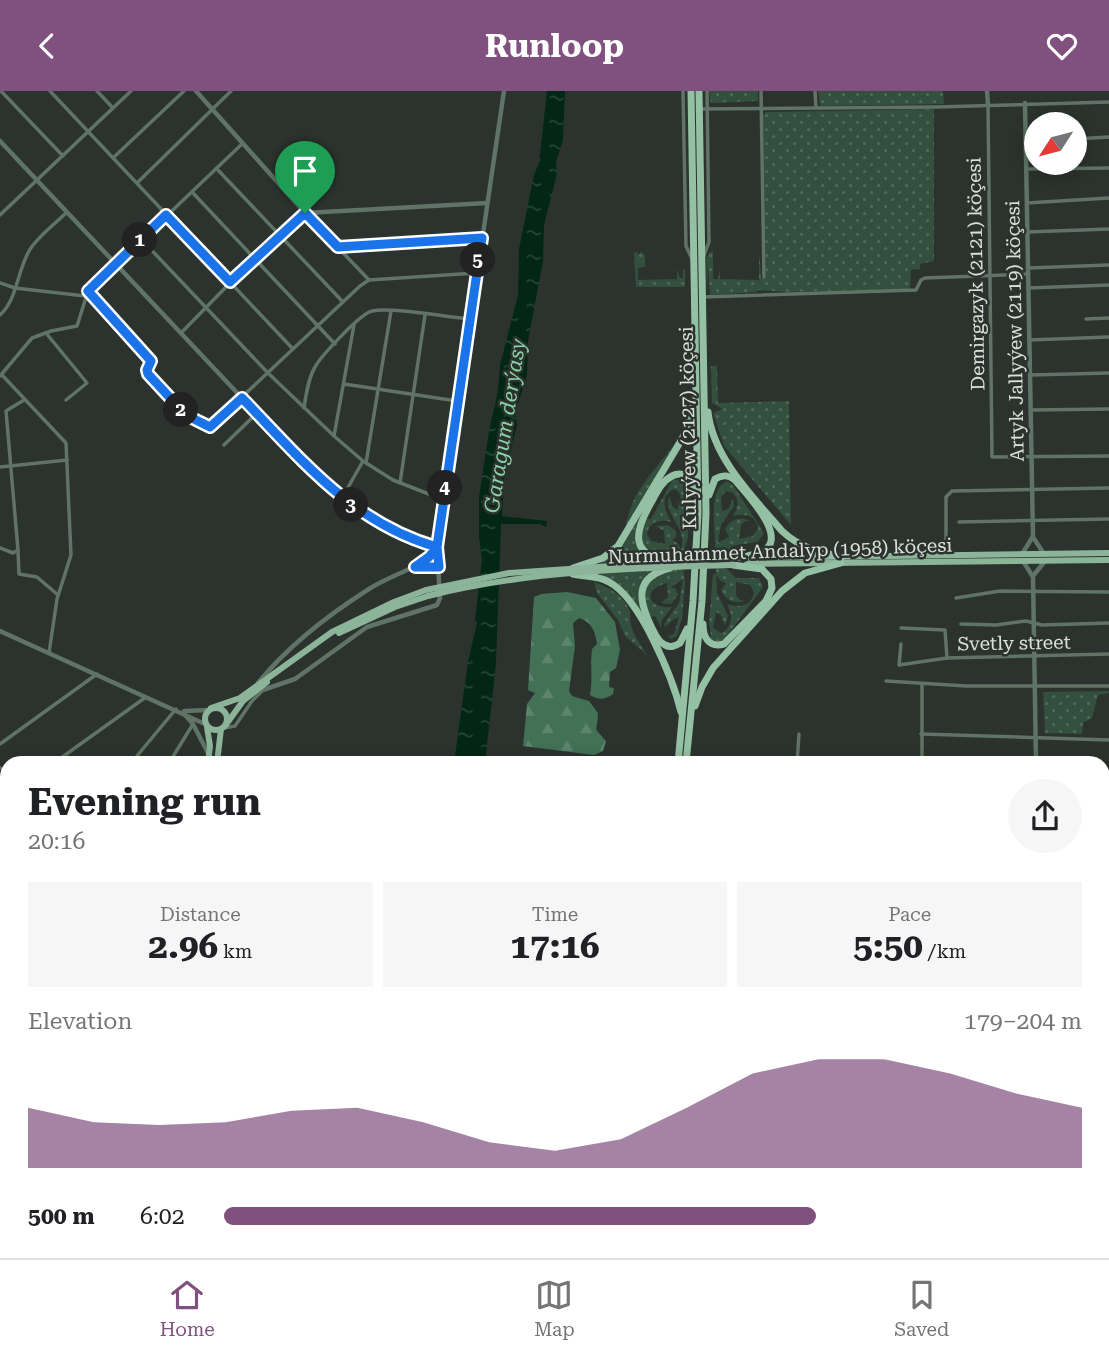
<!DOCTYPE html>
<html lang="en">
<head>
<meta charset="utf-8">
<style>
	:root { --surface:#fff; --page:#f6f6f6; --text:#202124; --muted:#757577; --line:#e0e0e0; --accent:#80507f }
	body { margin:0; font-family:"Roboto Serif",serif; background:var(--page); color:var(--text); height:100vh; display:flex; flex-direction:column; font-size:26px; white-space:nowrap }
	* { box-sizing:border-box; margin:0 }
	p { font-size:23px; color:var(--muted) }
	.icon { flex:none; width:38px; height:38px; fill:none; stroke:currentColor; stroke-width:2; stroke-linecap:round; stroke-linejoin:round }
	.map { position:relative; flex:1; overflow:hidden }
	.drawer { position:absolute; left:0px; top:665px; width:1110px; height:502px; display:flex; flex-direction:column; background:var(--surface); border-radius:21px 21px 0 0; box-shadow:0 4px 18px #0003 }
	.drawer>* { flex:none }
	.needle { width:46px; rotate:234deg }
	.fabs { position:absolute; left:1024px; top:21px; display:grid; gap:14px }
	.fabs a { display:grid; place-items:center; width:63px; height:63px; border-radius:50%; background:var(--surface); box-shadow:0 4px 18px #0003; font-size:35px }
	.pin { position:absolute; display:grid; place-items:center; width:60px; height:60px; color:#fff; margin:-72px -30px; border-radius:50% 50% 50% 0; rotate:-45deg; box-shadow:0 0 7px #0007 }
	.pin .icon { rotate:45deg }
	.km { position:absolute; width:35px; height:35px; margin:-18px; border-radius:50%; background:#222; color:#fff; font-size:19px; line-height:35px; text-align:center }
	.round { display:grid; place-items:center; flex:none; width:74px; height:74px; border-radius:37px; background:var(--page) }
	.summary { display:flex; align-items:center; justify-content:space-between; height:119px; padding:0 28px }
	h1 { font-size:38px; font-weight:700; line-height:52px }
	.figures { display:grid; grid-template-columns:repeat(3,1fr); gap:10px; height:119px; padding:7px 28px }
	.figures div { display:grid; align-content:center; border-radius:0px; background:var(--page); text-align:center }
	.figures b { font-size:35px; font-weight:700 }
	.figures small { font-size:19px; font-weight:400 }
	.figures p { font-size:19px }
	.chart { height:196px; padding:14px 28px }
	.chart p { display:flex; justify-content:space-between }
	.chart svg { width:100%; height:126px; margin-top:7px; fill:var(--accent); opacity:.7 }
	ul { padding:0 28px; list-style:none; font-size:23px }
	li { display:grid; grid-template-columns:112px 84px 1fr; align-items:center; height:52px }
	li i { height:18px; border-radius:9px; background:var(--accent) }
	header { display:flex; justify-content:space-between; align-items:center; height:91px; padding:0 28px; background:var(--accent); color:#fff; font-size:32px; font-weight:700 }
	.tab-bar { display:flex; justify-content:space-around; align-items:center; height:98px; border-top:2px solid var(--line); background:var(--surface); font-size:19px; color:var(--muted) }
	.tab-bar a { display:grid; justify-items:center; gap:4px }
	.tab-bar .current { color:var(--accent) }
	.map>svg:first-child { display:block }
	.grass { fill:url(#grass-dots); fill-rule:evenodd }
	.forest { fill:url(#forest-firs) }
	.water { fill:url(#water-ripples) }
	.lines { fill:none; stroke-linecap:round; stroke-linejoin:round }
	.minor { stroke:#5f7366; stroke-width:3.5 }
	.tertiary { stroke:#5f7366; stroke-width:4.5 }
	.primary { stroke:#8bb499; stroke-width:6 }
	.trunk { stroke:#94c1a4; stroke-width:7 }
	.primary-bridge { stroke:#8bb499; stroke-width:6 }
	.route-casing { stroke:#fff; stroke-width:14 }
	.route { stroke:#1a73e8; stroke-width:9 }
	.labels { text-anchor:middle; dominant-baseline:central; stroke-width:5; stroke-linejoin:round; paint-order:stroke }
	.street-label { font-size:19px; fill:#dbe0dd; stroke:#2c322e }
	.water-label { font-size:21px; font-style:italic; fill:#89d3a6; stroke:#2c322e }
</style>
</head>
<body>
<header><svg class="icon" aria-label="back" viewBox="0 0 24 24"><path d="M15 5l-7 7 7 7"/></svg>Runloop<svg class="icon" aria-label="heart" viewBox="0 0 24 24"><path d="M12 20l-8-8c-3-5 5-10 8-4 3-6 11-1 8 4z"/></svg></header>
<div class="map">
<svg width="1109" height="1167" viewBox="0 0 1109 1167">
	<defs>
		<pattern id="grass-dots" width="8" height="8" patternUnits="userSpaceOnUse" patternTransform="scale(1.75)"><rect width="8" height="8" fill="#334f3d"/><path d="M2 2h.1M6 6h.1" fill="none" stroke="#506859" stroke-width="1.8" stroke-linecap="round"/></pattern>
		<pattern id="forest-firs" width="22" height="20" patternUnits="userSpaceOnUse" patternTransform="scale(1.75)"><rect width="22" height="20" fill="#427155"/><path d="M5 1l3.5 6h-7zM16 11l3.5 6h-7z" fill="#5d856d"/></pattern>
		<pattern id="water-ripples" width="26" height="14" patternUnits="userSpaceOnUse" patternTransform="scale(1.75)"><rect width="26" height="14" fill="#022714"/><path d="M2 4q2-2 4 0t4 0M15 11q2-2 4 0t4 0" fill="none" stroke="#264636"/></pattern>
	</defs>
	<rect width="100%" height="100%" fill="#2c322e"/>
	<g class="grass">
		<polygon points="709,0 758,0 758,10 713,12 710,10"/>
		<polygon points="818,0 943,0 944,13 820,15"/>
		<polygon points="934,18 934,170 920,173 920,178 911,179 910,198 786,201 758,199 756,201 710,204 708,175 707,203 706,167 710,161 713,160 713,188 718,188 720,178 720,188 759,189 759,160 761,187 766,187 763,24 766,21"/>
		<polygon points="638,161 638,164 641,161 645,164 645,176 638,177 638,189 675,188 677,190 677,178 680,187 683,187 683,179 685,179 685,196 636,196 634,162"/>
		<polygon points="711,275 717,275 718,312 789,310 791,434 724,355 713,322 722,318 712,312"/>
		<path d="M 682,341 L 683,342 L 634,422 L 646,428 L 651,428 L 673,388 L 682,389 L 686,394 L 688,446 L 682,465 L 685,493 L 682,527 L 677,545 L 671,548 L 664,542 L 668,545 L 674,543 L 679,526 L 674,528 L 665,536 L 664,533 L 679,512 L 683,488 L 671,496 L 676,498 L 678,504 L 671,513 L 661,512 L 668,506 L 667,492 C 641,499 648,518 672,516 L 662,529 L 661,536 L 655,525 L 644,528 L 622,496 L 601,484 L 600,472 C 630,457 621,439 632,413 C 643,387 668,366 682,341 ZM 674,398 L 677,399 L 681,404 L 678,414 L 678,419 L 673,416 L 669,405 C 663,425 688,436 681,458 L 677,452 L 672,449 L 676,446 L 676,440 L 668,434 L 656,435 L 664,440 L 665,453 L 651,450 L 647,443 C 649,430 661,428 671,431 C 665,419 659,405 674,398 Z"/>
		<path d="M 727,390 L 733,394 L 764,442 L 758,451 L 731,455 L 726,477 L 736,487 L 759,487 L 763,496 L 724,549 L 714,551 L 709,547 L 711,545 L 709,532 L 713,483 L 716,483 L 715,453 L 729,446 L 725,438 C 731,428 740,425 750,430 L 745,430 L 741,434 L 739,448 L 753,445 L 758,437 C 756,424 744,422 733,425 C 738,416 740,410 733,402 L 726,400 L 721,406 L 722,420 L 728,418 L 733,408 L 734,415 L 721,434 L 718,451 L 715,452 C 715,434 708,398 727,390 ZM 716,484 L 721,490 L 726,492 L 721,499 C 726,510 734,513 745,510 L 740,509 L 736,504 L 736,491 L 750,494 L 754,501 C 752,515 739,517 727,513 C 733,524 733,536 721,542 L 713,537 L 716,521 L 721,524 L 725,535 L 728,525 L 717,502 Z"/>
		<path d="M 594,491 C 607,495 623,504 629,518 C 631,523 629,528 631,534 C 634,545 641,554 647,564 L 625,545 L 618,529 L 597,502 Z"/>
		<polygon points="1109,600 1109,602 1098,604 1092,627 1083,632 1082,643 1045,642 1043,601"/>
	</g>
	<path class="forest" d="M 567,501 L 596,507 L 615,531 L 620,559 L 616,577 L 610,581 L 609,596 L 614,597 L 613,603 C 605,609 598,609 590,604 C 593,589 590,574 592,558 L 597,553 C 595,540 592,531 579,527 L 573,532 L 575,555 L 569,600 L 572,605 L 589,610 L 598,622 C 597,645 592,633 606,650 L 603,660 L 594,664 L 523,655 L 527,613 L 535,602 L 528,599 L 534,506 L 541,503 Z"/>
	<polygon class="water" points="547,0 565,0 563,49 556,71 557,83 544,134 543,170 528,250 527,284 515,322 517,334 504,388 502,425 547,430 546,436 540,433 501,433 496,572 485,672 454,672 468,571 477,531 475,529 482,469 479,445 479,406 489,340 498,300 500,274 518,204 519,158 534,84 539,72"/>
	<g class="lines">
		<g class="minor">
			<polyline points="1,0 63,65"/>
			<polyline points="50,0 293,258"/>
			<polyline points="97,0 113,17"/>
			<polyline points="683,0 686,155 692,168"/>
			<polyline points="761,0 764,186"/>
			<polyline points="815,0 816,17"/>
			<polyline points="988,14 992,366 1109,365"/>
			<polyline points="698,18 936,16 1109,11"/>
			<polyline points="1074,48 1109,46"/>
			<polyline points="1025,50 1036,49"/>
			<polyline points="113,67 184,0"/>
			<polyline points="217,78 343,211"/>
			<polyline points="1026,78 1109,77"/>
			<polyline points="137,92 231,0"/>
			<polyline points="192,101 335,253"/>
			<polyline points="1027,112 1109,107"/>
			<polyline points="0,124 131,0"/>
			<polyline points="1027,141 1109,138"/>
			<polyline points="141,148 268,282 334,345 363,370 393,389 444,409"/>
			<polyline points="338,156 482,147"/>
			<polyline points="703,167 709,151 707,0"/>
			<polyline points="1028,177 1109,174"/>
			<polyline points="0,192 15,197 85,205"/>
			<polyline points="1028,197 1109,194"/>
			<polyline points="88,200 151,270 147,279 150,285 186,324 210,336 360,195 369,189 476,182"/>
			<polyline points="703,206 916,199 921,189 925,187 1028,183"/>
			<path d="M 0,224 C 17,209 17,181 29,160 C 37,146 55,133 67,121"/>
			<polyline points="1086,228 1109,227"/>
			<polyline points="46,242 87,292 66,309"/>
			<polyline points="181,242 230,192 305,122 369,189"/>
			<polyline points="1029,249 1109,246"/>
			<polyline points="2,284 66,352 71,464 57,508 49,562"/>
			<polyline points="1030,284 1109,282"/>
			<polyline points="0,285 32,247 51,240 77,235 88,200 243,52"/>
			<polyline points="344,293 457,310"/>
			<path d="M 304,317 C 306,304 308,288 315,276 C 321,265 361,222 372,220 C 393,216 446,226 469,228"/>
			<polyline points="1031,319 1109,318"/>
			<polyline points="334,345 354,234"/>
			<polyline points="224,354 257,322"/>
			<polyline points="366,372 391,220"/>
			<polyline points="0,376 67,369"/>
			<polyline points="400,392 425,224"/>
			<polyline points="342,407 363,370"/>
			<polyline points="959,431 1109,428"/>
			<polyline points="946,453 946,406 952,400 1109,397"/>
			<polyline points="0,457 13,462 18,459 6,320 24,309"/>
			<polyline points="18,459 19,483 37,486 58,504"/>
			<polyline points="956,507 1000,500 1109,501"/>
			<polyline points="961,533 996,534 1026,530 1042,534 1109,532"/>
			<polyline points="901,537 945,539 947,567 1109,563"/>
			<polyline points="901,553 899,574 947,567"/>
			<polyline points="886,590 966,595 1109,595"/>
			<polyline points="224,637 235,635 252,610 261,601"/>
			<polyline points="921,643 1109,649"/>
			<polyline points="0,653 97,583"/>
			<polyline points="54,672 146,606"/>
			<polyline points="131,672 176,618"/>
			<polyline points="169,672 193,633"/>
			<polyline points="797,672 799,643"/>
			<polyline points="922,672 922,593"/>
			<polyline points="0,677 7,679"/>
			<polyline points="1102,681 1109,681"/>
			<polyline points="0,711 7,706"/>
			<polyline points="1102,712 1109,712"/>
			<polyline points="1102,743 1109,744"/>
			<polyline points="0,765 7,760"/>
			<polyline points="0,824 7,819"/>
			<polyline points="0,881 7,876"/>
			<polyline points="0,936 7,945"/>
			<polyline points="2,938 7,930"/>
			<polyline points="0,1105 7,1048"/>
			<polyline points="1102,1116 1109,1116"/>
			<polyline points="918,1160 918,1167"/>
			<polyline points="1025,1160 1026,1167"/>
			<polyline points="30,1167 31,1160"/>
			<polyline points="68,1167 69,1160"/>
			<polyline points="105,1167 106,1160"/>
			<polyline points="140,1167 141,1160"/>
			<polyline points="152,1167 153,1160"/>
			<polyline points="174,1167 175,1160"/>
			<polyline points="622,1167 623,1160"/>
			<polyline points="644,1167 645,1160"/>
		</g>
		<g class="tertiary">
			<polyline points="196,0 305,122 487,112"/>
			<polyline points="987,0 988,14"/>
			<polyline points="1025,12 1033,446 1044,463"/>
			<polyline points="0,50 242,307 338,404 361,422 391,438 437,456"/>
			<polyline points="1022,463 1032,447"/>
			<polyline points="1023,470 1033,486 1036,672"/>
			<polyline points="416,476 439,476"/>
			<polyline points="1033,485 1045,470"/>
			<polyline points="0,540 207,634"/>
			<path d="M 258,592 C 288,555 328,524 369,498 C 392,483 419,479 437,456 L 504,0"/>
			<polyline points="254,602 295,588 367,536 437,514 440,507 437,457"/>
			<polyline points="184,620 208,619"/>
			<polyline points="186,625 193,633 208,662"/>
			<polyline points="1102,876 1109,877"/>
		</g>
		<g class="primary">
			<polyline points="750,467 1109,462"/>
			<polyline points="747,473 1109,469"/>
			<polyline points="339,542 395,516 428,505"/>
			<circle cx="216" cy="628" r="11"/>
			<polyline points="211,617 240,607 332,541 394,511 426,499"/>
			<polyline points="225,635 243,610 267,591"/>
			<polyline points="207,636 210,655 208,672"/>
			<polyline points="217,672 221,638"/>
			<polyline points="158,1167 159,1160"/>
			<polyline points="167,1167 168,1160"/>
		</g>
		<g class="trunk">
			<path d="M 708,321 C 713,367 753,406 782,440 C 800,457 819,461 842,466"/>
			<path d="M 709,404 L 715,388 C 723,383 729,384 736,390 C 747,404 792,449 760,462 C 752,465 742,465 733,467"/>
			<path d="M 669,470 C 628,464 635,439 652,410 C 657,401 662,390 672,385 C 684,379 693,389 694,401"/>
			<polyline points="573,477 603,467 618,455 682,348 689,333 692,315"/>
			<path d="M 670,477 C 634,486 638,509 652,537 C 655,543 658,551 665,554 C 671,557 675,555 680,552 L 687,538"/>
			<path d="M 573,483 C 585,486 598,484 609,491 C 640,507 673,588 681,621"/>
			<path d="M 703,533 C 703,547 709,557 724,553 L 766,510 L 772,497 L 771,488 L 762,478 L 733,474"/>
			<polyline points="695,615 702,596 713,577 782,500 805,482 841,472"/>
			<polyline points="678,672 693,510 698,422 691,0"/>
			<polyline points="686,672 702,510 706,422 699,0"/>
			<polyline points="628,1167 629,1160"/>
			<polyline points="637,1167 638,1160"/>
		</g>
		<g class="primary-bridge">
			<polyline points="426,499 509,482 733,467"/>
			<path d="M 428,505 C 527,480 632,477 733,474"/>
		</g>
	</g>
	<g class="lines">
		<defs>
			<path id="route" d="M 305,122 L 230,191 L 166,124 L 88,200 L 151,270 L 147,279 L 148,283 L 186,324 L 210,336 L 242,307 C 301,368 352,432 437,456 L 429,466 L 415,476 L 439,476 L 437,456 L 482,147 L 338,156 L 305,122"/>
		</defs>
		<use href="#route" class="route-casing"/>
		<use href="#route" class="route"/>
	</g>
	<g class="labels">
		<g class="street-label">
			<text transform="translate(976 183) rotate(-91)">Demirgazyk (2121) köçesi</text>
			<text transform="translate(1015 240) rotate(-91)">Artyk Jallyýew (2119) köçesi</text>
			<text transform="translate(688 337) rotate(-91)">Kulyýew (2127) köçesi</text>
			<text transform="translate(780 460) rotate(-2)">Nurmuhammet Andalyp (1958) köçesi</text>
			<text transform="translate(1014 552) rotate(-1)">Svetly street</text>
		</g>
		<g class="water-label">
			<text transform="translate(505 335) rotate(-81)">Garagum derýasy</text>
		</g>
	</g>
</svg>
<div class="fabs">
<a><svg class="needle" viewBox="-14 -14 28 28"><path d="M0-13l5 13h-10z" fill="#e53935"/><path d="M0 13l5-13h-10z" fill="#757577"/></svg></a>
</div>
<div class="pin" style="left:305px;top:122px;background:#1e9e55"><svg class="icon" aria-label="arrive" viewBox="0 0 24 24"><path d="M6 21V4h12l-3 4 3 4H6"/></svg></div>
<b class="km" style="left:140px;top:149px">1</b>
<b class="km" style="left:181px;top:319px">2</b>
<b class="km" style="left:351px;top:414px">3</b>
<b class="km" style="left:445px;top:397px">4</b>
<b class="km" style="left:478px;top:169px">5</b>
<section class="drawer">
<div class="summary"><div><h1>Evening run</h1><p>20:16</p></div><a class="round"><svg class="icon" aria-label="share" viewBox="0 0 24 24"><path d="M12 15V3M7 8l5-5 5 5M5 13v7h14v-7"/></svg></a></div>
<div class="figures">
<div><p>Distance</p><b>2.96<small> km</small></b></div>
<div><p>Time</p><b>17:16</b></div>
<div><p>Pace</p><b>5:50<small> /km</small></b></div>
</div>
<div class="chart"><p><span>Elevation</span>179–204 m</p>
<svg viewBox="0 0 160 44" preserveAspectRatio="none"><path d="M0 44V23L10 28L20 29L30 28L40 24L50 23L60 28L70 35L80 38L90 34L100 23L110 11L120 6L130 6L140 11L150 18L160 23V44z"/></svg>
</div>
<ul>
<li><b>500 m</b>6:02<i style="width:69%"></i></li>
</ul>
</section>
</div>
<nav class="tab-bar">
<a class="current"><svg class="icon" aria-label="home" viewBox="0 0 24 24"><path d="M3 11l9-7 9 7M6 9v11h12V9"/></svg>Home</a>
<a><svg class="icon" aria-label="map" viewBox="0 0 24 24"><path d="M3 6l6-2 6 2 6-2v14l-6 2-6-2-6 2zM9 4v14M15 6v14"/></svg>Map</a>
<a><svg class="icon" aria-label="saved" viewBox="0 0 24 24"><path d="M7 4h10v16l-5-4-5 4z"/></svg>Saved</a>
</nav>
</body>
</html>
